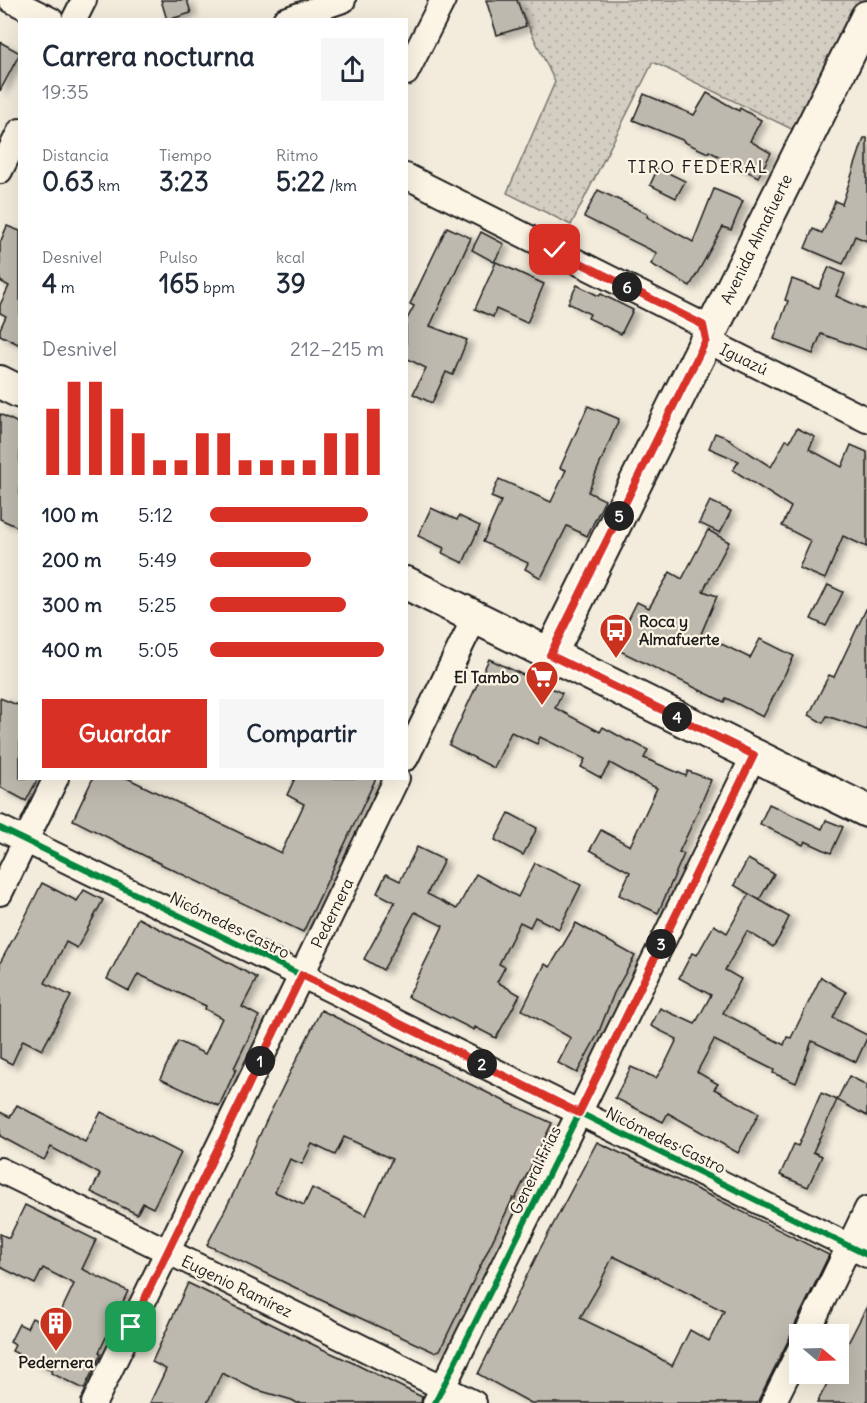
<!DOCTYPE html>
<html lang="es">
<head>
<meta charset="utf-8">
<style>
	:root { --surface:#fff; --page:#f6f6f7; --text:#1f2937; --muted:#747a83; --accent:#d93025 }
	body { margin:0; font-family:Delius,sans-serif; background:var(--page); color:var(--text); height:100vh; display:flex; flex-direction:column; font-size:22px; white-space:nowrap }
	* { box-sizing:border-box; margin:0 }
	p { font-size:20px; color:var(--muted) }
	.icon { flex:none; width:33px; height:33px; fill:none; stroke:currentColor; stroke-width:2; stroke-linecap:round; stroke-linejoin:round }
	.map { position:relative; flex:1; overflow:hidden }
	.side { position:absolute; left:18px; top:18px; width:390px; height:762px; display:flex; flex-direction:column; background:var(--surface); border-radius:0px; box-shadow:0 6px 24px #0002 }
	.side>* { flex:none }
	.needle { width:39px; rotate:109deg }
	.controls { position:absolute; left:789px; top:1324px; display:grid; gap:12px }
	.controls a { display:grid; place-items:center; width:60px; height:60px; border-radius:0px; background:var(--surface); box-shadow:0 6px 24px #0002; font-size:30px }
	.pin { position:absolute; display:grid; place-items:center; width:51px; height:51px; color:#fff; margin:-26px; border-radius:12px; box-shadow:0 3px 9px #0006 }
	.km { position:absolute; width:30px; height:30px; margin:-15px; border-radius:50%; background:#222; color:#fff; font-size:16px; line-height:30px; text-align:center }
	.round { display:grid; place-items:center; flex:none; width:63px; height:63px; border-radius:0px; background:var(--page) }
	.summary { display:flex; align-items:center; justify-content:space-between; height:102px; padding:0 24px }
	h1 { font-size:27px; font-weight:700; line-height:45px }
	.metrics { display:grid; grid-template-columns:repeat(3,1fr); gap:9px; height:102px; padding:6px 24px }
	.metrics div { display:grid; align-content:center }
	.metrics b { font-size:26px; font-weight:700 }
	.metrics small { font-size:16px; font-weight:400 }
	.metrics p { font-size:16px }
	.chart { height:168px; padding:12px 24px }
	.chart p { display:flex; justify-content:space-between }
	.chart svg { width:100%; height:108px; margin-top:6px; stroke:var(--accent); stroke-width:6 }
	.primary-button { display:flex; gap:12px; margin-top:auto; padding:12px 24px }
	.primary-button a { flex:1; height:69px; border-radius:0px; background:var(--accent); color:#fff; font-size:24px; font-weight:700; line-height:69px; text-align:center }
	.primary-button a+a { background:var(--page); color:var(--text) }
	ul { padding:0 24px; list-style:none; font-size:20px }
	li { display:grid; grid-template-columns:96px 72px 1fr; align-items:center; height:45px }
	li i { height:15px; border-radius:8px; background:var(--accent) }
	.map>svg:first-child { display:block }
	.park { fill:url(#park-dots); stroke:#78756e; stroke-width:1.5 }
	.building { fill:#beb9ae; stroke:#1c1c1c; stroke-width:1.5; fill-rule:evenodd; filter:url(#shadow) }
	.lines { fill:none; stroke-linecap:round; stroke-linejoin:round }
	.minor-casing { stroke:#1c1c1c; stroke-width:28 }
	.major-casing { stroke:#1c1c1c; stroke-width:36 }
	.minor { stroke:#fcf5e5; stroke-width:24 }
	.major { stroke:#fcf5e5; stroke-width:32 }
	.cycleway-casing { stroke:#fcf5e5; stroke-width:10 }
	.cycleway { stroke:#00873e; stroke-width:6 }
	.route-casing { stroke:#fff; stroke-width:12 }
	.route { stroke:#d93025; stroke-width:8 }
	.labels { text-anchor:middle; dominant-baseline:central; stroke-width:4.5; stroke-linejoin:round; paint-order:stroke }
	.street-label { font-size:16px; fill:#1c1c1c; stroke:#fcf5e5 }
	.poi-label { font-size:16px; font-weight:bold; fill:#1c1c1c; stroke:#fcf5e5; text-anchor:start }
	.neighbourhood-label { font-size:18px; letter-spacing:1.5px; fill:#1c1c1c; stroke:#fcf5e5 }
</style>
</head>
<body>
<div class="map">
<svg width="867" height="1403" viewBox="0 0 867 1403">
	<defs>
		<pattern id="park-dots" width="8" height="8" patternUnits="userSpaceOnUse" patternTransform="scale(1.5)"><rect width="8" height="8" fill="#d3cec1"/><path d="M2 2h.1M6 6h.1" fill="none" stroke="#b5b0a5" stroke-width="1.8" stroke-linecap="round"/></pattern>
		<filter id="shadow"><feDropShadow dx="6" dy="4" stdDeviation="3" flood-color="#0004"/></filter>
	</defs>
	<rect width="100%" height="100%" fill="#f3ecdd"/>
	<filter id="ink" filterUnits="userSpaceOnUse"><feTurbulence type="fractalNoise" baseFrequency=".0167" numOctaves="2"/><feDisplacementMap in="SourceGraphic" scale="12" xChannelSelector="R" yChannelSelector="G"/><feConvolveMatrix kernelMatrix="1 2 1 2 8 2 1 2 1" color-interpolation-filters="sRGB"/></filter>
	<g filter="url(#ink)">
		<polygon class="park" points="516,0 867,0 867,41 802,134 653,62 571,225 507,193 555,82"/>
		<g class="building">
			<polygon points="161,0 187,0 191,13 167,20"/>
			<polygon points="486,0 517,0 526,26 497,35"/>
			<polygon points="0,42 20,53 0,91"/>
			<polygon points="707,93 739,111 740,108 761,120 750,141 771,153 758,177 709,151 708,153 684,142 685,141 633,120 644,94 694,115"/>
			<polygon points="864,138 867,138 867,241 855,236 843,264 805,248 813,229 822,233 830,217 829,216 835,201 842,204"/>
			<polygon points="658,168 685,181 676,198 650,185"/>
			<polygon points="714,189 743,201 731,230 723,227 690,286 651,264 657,253 584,217 598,190 648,214 647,217 693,242"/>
			<polygon points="7,226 20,231 20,345 0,335 0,329 6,316 0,313 0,305 9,286 0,281 0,243"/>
			<polygon points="447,227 471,238 430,326 467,340 453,375 446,372 432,403 413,394 426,368 406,358 406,321 414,306 410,304"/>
			<polygon points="481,232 504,244 494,262 472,250"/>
			<polygon points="496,262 544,284 527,323 496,309 493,317 475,309"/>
			<polygon points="829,267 845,274 836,296 867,310 867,350 821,334 813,354 774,339 788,301 785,300 792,279 819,289"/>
			<polygon points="577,285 599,296 601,294 633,310 621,334 588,318 590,314 568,303"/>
			<polygon points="588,406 619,419 588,492 605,500 587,536 567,526 541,578 525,569 528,563 483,542 501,501 491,497 499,479 551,502 566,470 560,468"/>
			<polygon points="0,414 20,424 20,528 0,519"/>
			<polygon points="797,428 815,437 809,449 842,467 851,445 867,452 867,547 843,536 825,579 799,568 811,541 782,526 791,507 733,470 739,461 709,448 715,433 730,439 729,440 771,467 786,440 790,441"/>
			<polygon points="710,501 731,511 720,533 699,523"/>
			<polygon points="431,508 457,520 459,516 480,526 463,563 442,553 444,548 418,536"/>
			<polygon points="708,530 729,542 703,591 717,596 701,634 750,658 760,639 794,656 763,717 726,698 724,702 614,648 637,602 649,608 670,572 682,579"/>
			<polygon points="828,585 843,592 826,626 811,619"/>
			<polygon points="867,607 867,730 827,716 823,723 809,715 829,675 834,677"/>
			<polygon points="489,659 562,693 555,708 600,732 603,727 628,741 629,740 648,750 644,758 686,776 688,771 711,780 695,818 679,852 684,854 658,913 619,895 630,872 590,850 601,830 630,846 657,788 642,781 610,763 601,778 581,767 585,759 540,737 537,744 511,732 494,768 449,745"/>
			<polygon points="0,698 20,706 20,778 38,778 26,801 0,787"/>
			<polygon points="93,778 127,778 281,853 304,804 287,795 295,778 376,778 303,932 165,866 73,820"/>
			<polygon points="769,804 822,829 826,820 843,827 831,853 805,841 803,845 760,824"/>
			<polygon points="509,813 537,828 523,855 495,840"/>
			<polygon points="417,847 444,860 427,894 457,909 476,874 518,897 535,863 581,885 559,929 535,917 530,927 520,922 499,964 505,967 497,982 520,995 496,1038 475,1027 474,1030 408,997 443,926 415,912 383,970 364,959 395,902 377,893 386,874 400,881"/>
			<polygon points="748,859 774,874 759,900 734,885"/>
			<polygon points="42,883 77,901 84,890 103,900 77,948 66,942 45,983 71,996 42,1050 23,1040 12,1064 0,1058 0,963 24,919"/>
			<polygon points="749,894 789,917 780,936 773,947 747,931 725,970 741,979 723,1013 784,1045 787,1037 791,1038 821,977 846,992 833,1018 867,1035 867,1038 856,1062 812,1041 796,1083 773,1073 774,1070 714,1040 697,1072 718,1084 714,1089 759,1113 738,1153 668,1113 663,1122 615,1098 631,1067 656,1078 664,1066 677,1039 651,1026 660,1008 695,1024 711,995 679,978 692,953 697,955 714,925 727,933"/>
			<polygon points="138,918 181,940 182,939 207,951 257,978 242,1007 259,1016 234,1068 236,1069 219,1106 160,1079 178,1041 205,1054 222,1018 205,1009 206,1006 138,974 129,991 107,979"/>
			<polygon points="576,923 635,956 614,993 598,1034 577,1073 558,1063 571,1038 522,1010 545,964 550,967"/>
			<path d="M 321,1010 L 506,1102 L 552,1123 L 515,1199 L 513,1198 L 440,1350 L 434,1352 L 323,1301 L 207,1245 L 234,1192 L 267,1119 ZM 344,1137 L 392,1159 L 366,1215 L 312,1188 L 304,1205 L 275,1192 L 290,1159 L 302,1164 L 312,1144 L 335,1155 Z"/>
			<polygon points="849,1076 867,1085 867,1116 837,1100"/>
			<polygon points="821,1093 837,1100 813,1152 822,1156 808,1187 780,1175 794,1144 798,1146"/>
			<polygon points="17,1105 85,1142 101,1112 181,1153 153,1208 143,1203 137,1214 91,1192 100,1174 51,1147 44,1160 0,1136 0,1112 10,1117"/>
			<path d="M 597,1142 L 719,1200 L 829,1255 L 793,1329 L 792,1333 L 757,1403 L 531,1403 L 478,1374 L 539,1251 ZM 613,1256 L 724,1311 L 709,1341 L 690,1330 L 672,1366 L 648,1351 L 580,1318 L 599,1285 Z"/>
			<polygon points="25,1205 96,1240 82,1269 128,1291 99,1352 101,1354 84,1389 51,1373 52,1371 12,1351 15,1345 10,1342 19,1324 27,1328 32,1318 53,1328 74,1284 43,1268 35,1284 0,1267 0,1234 9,1238"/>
			<polygon points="188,1283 320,1348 351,1362 422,1397 421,1403 297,1403 292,1400 254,1389 222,1373 207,1403 150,1403 166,1369 152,1362"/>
			<polygon points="867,1306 867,1403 817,1403 832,1374 838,1374 838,1363"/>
		</g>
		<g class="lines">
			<defs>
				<g id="minor">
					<polyline points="11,0 51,20"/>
					<polyline points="74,20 84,0"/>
					<polyline points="285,20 343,0"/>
					<polyline points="406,73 443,0"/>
					<polyline points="0,171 20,131"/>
					<polyline points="406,176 703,325 706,340 867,420"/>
					<polyline points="406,758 475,617"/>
					<polyline points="0,828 301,975 867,1255"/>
					<polyline points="0,893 56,778"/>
					<polyline points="0,1170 167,1251 474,1403"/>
					<polyline points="806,1335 867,1209"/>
					<polyline points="94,1403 397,778"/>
					<polyline points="435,1403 579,1113 754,755"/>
					<polyline points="773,1403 800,1349"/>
				</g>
				<g id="major">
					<polyline points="0,382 20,392"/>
					<polyline points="406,583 867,811"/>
					<polyline points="550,655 867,17"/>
				</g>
			</defs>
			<use href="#minor" class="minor-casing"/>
			<use href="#major" class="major-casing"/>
			<use href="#minor" class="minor"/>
			<use href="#major" class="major"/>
			<defs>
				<g id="cycleway">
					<polyline points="0,828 301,975 867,1255"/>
					<polyline points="435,1403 579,1113 754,755"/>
				</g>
			</defs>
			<use href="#cycleway" class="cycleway-casing"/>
			<use href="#cycleway" class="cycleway"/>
		</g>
	</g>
	<g class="lines" filter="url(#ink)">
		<defs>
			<polyline id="route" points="131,1327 302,975 579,1113 754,755 550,655 706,340 703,325 555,250"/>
		</defs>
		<use href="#route" class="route-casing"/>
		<use href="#route" class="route"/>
	</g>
	<defs>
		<symbol id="bus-pin" viewBox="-11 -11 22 30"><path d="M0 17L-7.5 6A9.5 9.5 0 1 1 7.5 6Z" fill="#c8321e" stroke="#fcf5e5"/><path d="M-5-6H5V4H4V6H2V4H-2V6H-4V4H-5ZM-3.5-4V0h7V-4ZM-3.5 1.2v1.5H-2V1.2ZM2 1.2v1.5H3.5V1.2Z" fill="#fff"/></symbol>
		<symbol id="supermarket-pin" viewBox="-11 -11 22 30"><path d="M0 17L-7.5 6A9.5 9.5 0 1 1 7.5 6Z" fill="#c8321e" stroke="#fcf5e5"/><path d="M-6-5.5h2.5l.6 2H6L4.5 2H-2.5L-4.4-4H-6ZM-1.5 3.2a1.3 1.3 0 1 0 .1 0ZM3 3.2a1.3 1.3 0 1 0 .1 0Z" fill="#fff"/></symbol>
		<symbol id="building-pin" viewBox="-11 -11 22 30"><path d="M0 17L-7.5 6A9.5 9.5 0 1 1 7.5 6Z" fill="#c8321e" stroke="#fcf5e5"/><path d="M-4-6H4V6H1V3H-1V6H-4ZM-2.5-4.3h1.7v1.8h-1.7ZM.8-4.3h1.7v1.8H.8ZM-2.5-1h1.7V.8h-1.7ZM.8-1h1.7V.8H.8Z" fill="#fff"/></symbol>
	</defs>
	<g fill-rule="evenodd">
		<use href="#bus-pin" x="597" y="611" width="38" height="52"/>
		<use href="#supermarket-pin" x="523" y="658" width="38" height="52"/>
		<use href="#building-pin" x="37" y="1304" width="38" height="52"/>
	</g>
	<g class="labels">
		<g class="street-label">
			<text transform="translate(756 239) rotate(-64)">Avenida Almafuerte</text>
			<text transform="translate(744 359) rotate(26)">Iguazú</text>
			<text transform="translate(332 913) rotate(-64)">Pedernera</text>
			<text transform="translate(230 925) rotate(26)">Nicómedes Castro</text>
			<text transform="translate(666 1140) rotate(26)">Nicómedes Castro</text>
			<text transform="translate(535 1170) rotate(-64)">General Frías</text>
			<text transform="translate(237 1286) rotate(26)">Eugenio Ramírez</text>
		</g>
		<g class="poi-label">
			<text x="639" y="621">Roca y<tspan x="639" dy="18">Almafuerte</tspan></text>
			<text x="519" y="677" text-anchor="end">El Tambo</text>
			<text x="56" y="1362" text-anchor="middle">Pedernera</text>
		</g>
		<g class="neighbourhood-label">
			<text x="698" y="166">TIRO FEDERAL</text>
		</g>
	</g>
</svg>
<div class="controls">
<a><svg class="needle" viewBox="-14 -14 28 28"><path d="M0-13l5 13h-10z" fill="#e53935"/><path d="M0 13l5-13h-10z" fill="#747a83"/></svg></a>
</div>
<div class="pin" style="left:131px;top:1327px;background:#1e9e55"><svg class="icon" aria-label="arrive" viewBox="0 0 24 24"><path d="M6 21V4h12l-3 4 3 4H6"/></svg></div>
<div class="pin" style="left:555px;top:250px;background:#d93025"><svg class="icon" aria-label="check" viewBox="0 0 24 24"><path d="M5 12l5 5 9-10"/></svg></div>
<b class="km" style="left:260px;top:1061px">1</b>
<b class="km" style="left:482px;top:1064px">2</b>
<b class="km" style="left:661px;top:944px">3</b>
<b class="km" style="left:677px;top:717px">4</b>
<b class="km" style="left:619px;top:516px">5</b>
<b class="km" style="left:627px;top:287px">6</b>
<section class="side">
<div class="summary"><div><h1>Carrera nocturna</h1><p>19:35</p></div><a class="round"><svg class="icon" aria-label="share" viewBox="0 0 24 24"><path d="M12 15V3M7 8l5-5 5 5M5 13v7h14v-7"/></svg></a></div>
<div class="metrics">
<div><p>Distancia</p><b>0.63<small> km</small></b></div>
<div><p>Tiempo</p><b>3:23</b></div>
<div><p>Ritmo</p><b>5:22<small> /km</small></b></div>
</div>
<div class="metrics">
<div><p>Desnivel</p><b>4<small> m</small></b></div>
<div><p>Pulso</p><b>165<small> bpm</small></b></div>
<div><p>kcal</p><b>39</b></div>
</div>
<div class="chart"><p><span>Desnivel</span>212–215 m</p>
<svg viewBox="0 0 160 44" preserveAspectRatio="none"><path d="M5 44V17M15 44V6M25 44V6M35 44V17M45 44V27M55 44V38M65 44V38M75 44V27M85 44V27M95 44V38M105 44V38M115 44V38M125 44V38M135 44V27M145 44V27M155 44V17"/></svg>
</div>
<ul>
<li><b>100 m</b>5:12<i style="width:91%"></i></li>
<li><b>200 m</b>5:49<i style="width:58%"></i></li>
<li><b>300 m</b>5:25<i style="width:78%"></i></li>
<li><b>400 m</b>5:05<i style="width:100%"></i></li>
</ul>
<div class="primary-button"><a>Guardar</a><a>Compartir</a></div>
</section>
</div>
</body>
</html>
